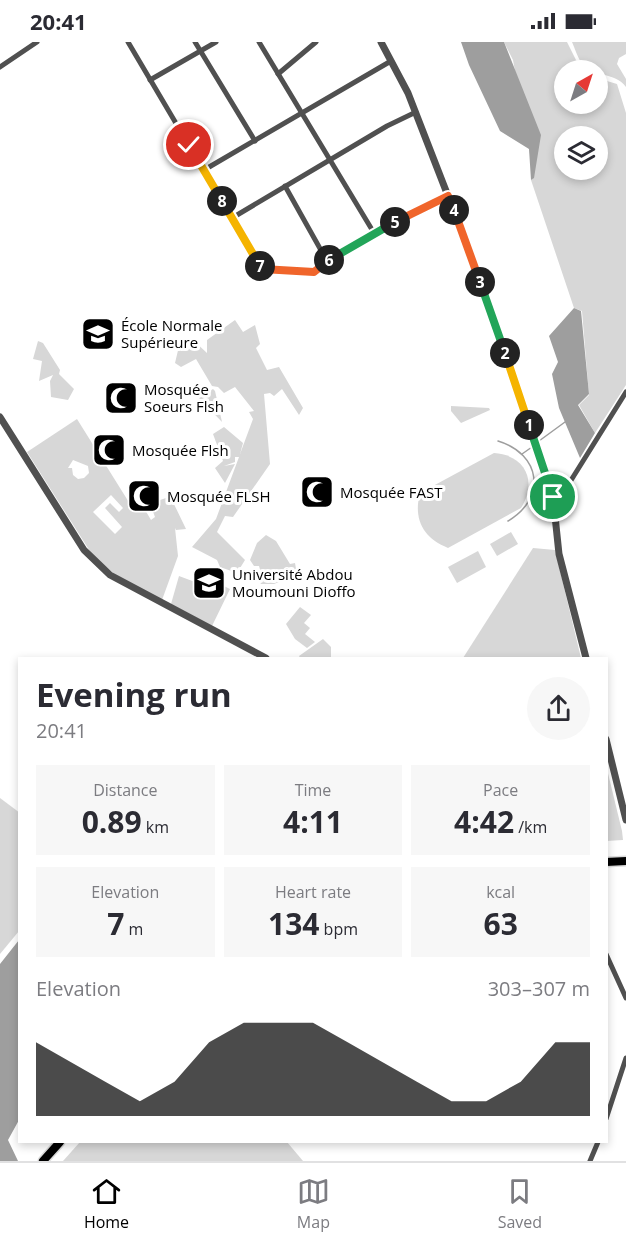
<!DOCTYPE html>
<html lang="en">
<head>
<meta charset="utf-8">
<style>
	:root { --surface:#fff; --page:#f7f7f7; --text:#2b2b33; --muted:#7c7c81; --line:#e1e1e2; --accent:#000 }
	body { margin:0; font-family:"Open Sans",sans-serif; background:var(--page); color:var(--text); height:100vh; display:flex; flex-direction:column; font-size:22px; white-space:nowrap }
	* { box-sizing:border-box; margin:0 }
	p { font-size:20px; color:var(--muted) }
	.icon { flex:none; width:33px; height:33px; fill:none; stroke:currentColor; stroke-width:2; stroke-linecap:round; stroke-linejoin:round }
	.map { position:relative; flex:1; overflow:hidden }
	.drawer { position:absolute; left:18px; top:615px; width:590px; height:486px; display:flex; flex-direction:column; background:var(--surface); border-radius:0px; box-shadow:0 3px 9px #0003 }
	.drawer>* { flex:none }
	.needle { width:39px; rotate:39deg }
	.buttons { position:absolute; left:554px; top:18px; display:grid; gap:12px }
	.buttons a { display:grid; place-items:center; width:54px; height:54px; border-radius:50%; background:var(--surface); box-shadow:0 3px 9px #0003; font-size:30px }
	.pin { position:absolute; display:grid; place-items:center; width:51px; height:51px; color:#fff; margin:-26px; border:3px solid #fff; border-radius:50%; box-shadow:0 2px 6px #0007 }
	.km { position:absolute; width:30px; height:30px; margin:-15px; border-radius:50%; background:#222; color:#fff; font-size:16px; line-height:30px; text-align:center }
	.round { display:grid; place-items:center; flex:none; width:63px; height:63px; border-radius:32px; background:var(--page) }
	.overview { display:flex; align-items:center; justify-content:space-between; height:102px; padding:0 18px }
	h1 { font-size:33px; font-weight:700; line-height:45px }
	.figures { display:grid; grid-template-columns:repeat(3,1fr); gap:9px; height:102px; padding:6px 18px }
	.figures div { display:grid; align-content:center; border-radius:0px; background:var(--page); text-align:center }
	.figures b { font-size:30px; font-weight:700 }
	.figures small { font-size:16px; font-weight:400 }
	.figures p { font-size:16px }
	.chart { height:168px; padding:12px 18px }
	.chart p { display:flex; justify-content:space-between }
	.chart svg { width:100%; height:108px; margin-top:6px; fill:var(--accent); opacity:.7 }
	.status { display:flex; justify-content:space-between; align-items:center; height:42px; padding:0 30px; background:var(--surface); direction:ltr }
	.status svg { height:16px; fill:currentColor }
	.tab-bar { display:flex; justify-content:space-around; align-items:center; height:84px; border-top:2px solid var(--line); background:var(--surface); font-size:16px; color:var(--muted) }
	.tab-bar a { display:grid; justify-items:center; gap:3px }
	.tab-bar .on { color:var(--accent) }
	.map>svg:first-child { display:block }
	.green { fill:#d7d7d7; fill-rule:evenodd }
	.water { fill:#9e9e9e }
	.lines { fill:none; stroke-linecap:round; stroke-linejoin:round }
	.stream { stroke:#9e9e9e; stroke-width:1.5 }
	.primary-casing { stroke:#dbdbdb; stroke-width:11 }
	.minor { stroke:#505050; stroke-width:5 }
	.tertiary { stroke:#505050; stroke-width:7 }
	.primary { stroke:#000; stroke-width:8 }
	.split-1-casing { stroke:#fff; stroke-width:12 }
	.split-2-casing { stroke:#fff; stroke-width:12 }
	.split-3-casing { stroke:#fff; stroke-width:12 }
	.split-4-casing { stroke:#fff; stroke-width:12 }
	.split-5-casing { stroke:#fff; stroke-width:12 }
	.split-6-casing { stroke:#fff; stroke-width:12 }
	.split-7-casing { stroke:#fff; stroke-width:12 }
	.split-8-casing { stroke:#fff; stroke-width:12 }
	.split-9-casing { stroke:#fff; stroke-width:12 }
	.split-1 { stroke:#22a559; stroke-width:8 }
	.split-2 { stroke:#f5b400; stroke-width:8 }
	.split-3 { stroke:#22a559; stroke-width:8 }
	.split-4 { stroke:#f0652b; stroke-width:8 }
	.split-5 { stroke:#f0652b; stroke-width:8 }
	.split-6 { stroke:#22a559; stroke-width:8 }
	.split-7 { stroke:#f0652b; stroke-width:8 }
	.split-8 { stroke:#f5b400; stroke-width:8 }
	.split-9 { stroke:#f5b400; stroke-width:8 }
	.labels { text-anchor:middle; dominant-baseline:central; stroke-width:6; stroke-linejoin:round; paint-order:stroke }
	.poi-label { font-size:15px; fill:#000; stroke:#fff; text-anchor:start }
</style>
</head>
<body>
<div class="status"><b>20:41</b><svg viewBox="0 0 49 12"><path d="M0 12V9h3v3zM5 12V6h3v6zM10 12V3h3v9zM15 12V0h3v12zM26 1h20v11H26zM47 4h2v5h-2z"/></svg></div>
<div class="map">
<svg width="626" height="1119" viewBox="0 0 626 1119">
	<rect width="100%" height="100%" fill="#fff"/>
	<g class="green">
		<path d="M 504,0 L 567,0 L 581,28 L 564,28 L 564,62 L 597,62 L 597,36 L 617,42 L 626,71 L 626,343 L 595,391 L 579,363 L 589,353 L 582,269 L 574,266 L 531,138 L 534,135 L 513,18 ZM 564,94 L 597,94 L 597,128 L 564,128 Z"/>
		<path d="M 572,0 L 626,0 L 626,12 L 619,16 L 617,22 L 626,37 L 626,45 C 615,29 592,36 582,22 C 578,16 575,7 572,0 Z"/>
		<polygon points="235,278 243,290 255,283 260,302 256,306 267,328 279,325 303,366 299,373 282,347 274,354 270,351 264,352 270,422 233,475 225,474 217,490 245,518 237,531 220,525 217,518 192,505 216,477 239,415 235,415 235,420 224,424 235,422 225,441 215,426 223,419 213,392 224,385 243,401 240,412 253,377 249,370 254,369 235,345 224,351 218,345 212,344 196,317 181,325 175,321 180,300 192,297 207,311 207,298"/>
		<polygon points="38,299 43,301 60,328 59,332 74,347 68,358 51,355 50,339 53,333 39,339 42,319 33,317"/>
		<polygon points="213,347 215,349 222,380 199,356"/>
		<polygon points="451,364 489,366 490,368 461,381 451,369"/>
		<path d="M 77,377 L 135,470 L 144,466 L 151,478 L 155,475 L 152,467 L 154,460 L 166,456 L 172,458 L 186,487 L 176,488 L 175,486 L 178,514 L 162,558 L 117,534 L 93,514 L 27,410 ZM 73,418 L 88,424 L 89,431 L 84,436 L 78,437 L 73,433 L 72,426 L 68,426 ZM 111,453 L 123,466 L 119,470 L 110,461 L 105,466 L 122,485 L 115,492 L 93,470 Z"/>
		<path d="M 494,411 C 525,413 538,439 521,466 L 448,506 C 423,496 413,477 420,451 Z"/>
		<polygon points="511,490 518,502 497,514 490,502"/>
		<polygon points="266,493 276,499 290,522 295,521 297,533 274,542 261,542 256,534 261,531 259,524 254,524 250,518 257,501"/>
		<polygon points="533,506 555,508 581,616 463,616"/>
		<polygon points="478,509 486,525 457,541 448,525"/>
		<polygon points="199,532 230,547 212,584 171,562 179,534 195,540"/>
		<polygon points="300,565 311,573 304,581 310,586 305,592 315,600 307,606 295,597 286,582"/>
		<polygon points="323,597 331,605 331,616 300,616 299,614"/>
		<polygon points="606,723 622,789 623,798 606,799"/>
		<polygon points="0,756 20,771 19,889 0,912"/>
		<polygon points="80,1100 287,1100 303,1119 63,1119"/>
	</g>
	<g class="water">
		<polygon points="461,0 504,0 541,93 534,136 531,138 529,107 500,89 469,23"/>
		<polygon points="574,266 581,269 589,352 578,363 595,391 580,416 559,366 552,332 558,320 549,294"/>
		<polygon points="19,898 19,1078 8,1098 18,1119 0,1119 0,922"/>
	</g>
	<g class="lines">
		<g class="stream">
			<path d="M 498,399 C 541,412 547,456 508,479"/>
			<polyline points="539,399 565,380"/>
			<polyline points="522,412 532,405"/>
		</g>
		<defs>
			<g id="primary">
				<polyline points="606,820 626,819"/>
				<polyline points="43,1119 60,1100"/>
			</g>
		</defs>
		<use href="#primary" class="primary-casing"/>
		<g class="minor">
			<polyline points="128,0 262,227 318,229 327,219 374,191 259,0"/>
			<polyline points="195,0 255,99"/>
			<polyline points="0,25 37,0"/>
			<polyline points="278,32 316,0"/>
			<polyline points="150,38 216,0"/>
			<polyline points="204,128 391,19"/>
			<polyline points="285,144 327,219"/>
			<polyline points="232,176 387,84 416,70"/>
			<polyline points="374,191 448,154"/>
			<polyline points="555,464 626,350"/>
			<polyline points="606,912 626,956"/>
			<polyline points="606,1077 626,1016"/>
			<polyline points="590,1119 598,1100"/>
		</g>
		<g class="tertiary">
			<polyline points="381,0 408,51 448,154 522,358 553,455 559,512 586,616"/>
			<polyline points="0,375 84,508 110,533 266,616"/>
			<polyline points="606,697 626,778"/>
		</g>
		<use href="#primary" class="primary"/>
	</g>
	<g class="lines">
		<defs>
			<polyline id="split-1" points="529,383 553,455"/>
			<polyline id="split-2" points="505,311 529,383"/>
			<polyline id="split-3" points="480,240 505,311"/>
			<polyline id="split-4" points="454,168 480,240"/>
			<polyline id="split-5" points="395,180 448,154 454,168"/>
			<polyline id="split-6" points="329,218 395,180"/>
			<polyline id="split-7" points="260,224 262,227 314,230 329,218"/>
			<polyline id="split-8" points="222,159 260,224"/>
			<polyline id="split-9" points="189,103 222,159"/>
		</defs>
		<use href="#split-1" class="split-1-casing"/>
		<use href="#split-2" class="split-2-casing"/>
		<use href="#split-3" class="split-3-casing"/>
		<use href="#split-4" class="split-4-casing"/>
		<use href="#split-5" class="split-5-casing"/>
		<use href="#split-6" class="split-6-casing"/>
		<use href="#split-7" class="split-7-casing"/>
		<use href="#split-8" class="split-8-casing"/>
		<use href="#split-9" class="split-9-casing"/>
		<use href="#split-1" class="split-1"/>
		<use href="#split-2" class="split-2"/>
		<use href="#split-3" class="split-3"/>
		<use href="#split-4" class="split-4"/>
		<use href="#split-5" class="split-5"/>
		<use href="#split-6" class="split-6"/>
		<use href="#split-7" class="split-7"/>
		<use href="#split-8" class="split-8"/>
		<use href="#split-9" class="split-9"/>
	</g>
	<defs>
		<symbol id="university-square" viewBox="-11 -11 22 22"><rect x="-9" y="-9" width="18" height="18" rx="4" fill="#000" stroke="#fff"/><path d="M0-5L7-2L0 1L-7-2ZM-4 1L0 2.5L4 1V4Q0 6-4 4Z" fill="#fff"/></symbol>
		<symbol id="mosque-square" viewBox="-11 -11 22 22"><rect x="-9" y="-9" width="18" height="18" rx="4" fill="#000" stroke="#fff"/><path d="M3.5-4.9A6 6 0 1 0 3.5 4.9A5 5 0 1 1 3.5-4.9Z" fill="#fff"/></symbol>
	</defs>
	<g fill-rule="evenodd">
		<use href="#university-square" x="79" y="273" width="38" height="38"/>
		<use href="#mosque-square" x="102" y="337" width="38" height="38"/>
		<use href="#mosque-square" x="90" y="389" width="38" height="38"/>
		<use href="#mosque-square" x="298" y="431" width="38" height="38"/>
		<use href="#mosque-square" x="125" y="435" width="38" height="38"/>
		<use href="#university-square" x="190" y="522" width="38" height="38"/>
	</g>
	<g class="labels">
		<g class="poi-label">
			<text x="121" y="283">École Normale<tspan x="121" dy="17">Supérieure</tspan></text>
			<text x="144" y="347">Mosquée<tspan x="144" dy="17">Soeurs Flsh</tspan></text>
			<text x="132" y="408">Mosquée Flsh</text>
			<text x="340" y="450">Mosquée FAST</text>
			<text x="167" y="454">Mosquée FLSH</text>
			<text x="232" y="532">Université Abdou<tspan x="232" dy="17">Moumouni Dioffo</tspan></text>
		</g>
	</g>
</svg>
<div class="buttons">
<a><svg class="needle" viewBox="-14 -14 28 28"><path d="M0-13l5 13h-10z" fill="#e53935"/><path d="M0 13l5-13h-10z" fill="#7c7c81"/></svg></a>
<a><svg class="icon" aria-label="layers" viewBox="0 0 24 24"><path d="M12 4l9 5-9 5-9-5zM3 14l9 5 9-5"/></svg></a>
</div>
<div class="pin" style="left:553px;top:455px;background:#1e9e55"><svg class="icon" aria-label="arrive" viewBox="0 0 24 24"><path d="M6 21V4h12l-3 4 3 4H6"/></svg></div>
<div class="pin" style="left:189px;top:103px;background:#d93025"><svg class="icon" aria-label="check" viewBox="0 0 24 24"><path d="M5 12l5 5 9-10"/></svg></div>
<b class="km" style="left:529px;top:383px">1</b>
<b class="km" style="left:505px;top:311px">2</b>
<b class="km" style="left:480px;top:240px">3</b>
<b class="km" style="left:454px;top:168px">4</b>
<b class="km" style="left:395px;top:180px">5</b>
<b class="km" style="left:329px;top:218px">6</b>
<b class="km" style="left:260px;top:224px">7</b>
<b class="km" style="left:222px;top:159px">8</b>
<section class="drawer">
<div class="overview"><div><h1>Evening run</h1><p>20:41</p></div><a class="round"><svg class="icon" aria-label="share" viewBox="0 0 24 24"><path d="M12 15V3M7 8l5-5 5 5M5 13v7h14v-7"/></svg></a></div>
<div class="figures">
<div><p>Distance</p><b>0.89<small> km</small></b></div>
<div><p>Time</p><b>4:11</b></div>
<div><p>Pace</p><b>4:42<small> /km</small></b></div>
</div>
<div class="figures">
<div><p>Elevation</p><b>7<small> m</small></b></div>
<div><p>Heart rate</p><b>134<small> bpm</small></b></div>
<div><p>kcal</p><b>63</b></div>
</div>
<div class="chart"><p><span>Elevation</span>303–307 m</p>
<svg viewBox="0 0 160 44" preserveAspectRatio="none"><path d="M0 44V14L10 22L20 30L30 38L40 30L50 14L60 6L70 6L80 6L90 14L100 22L110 30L120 38L130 38L140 30L150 14L160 14V44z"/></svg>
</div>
</section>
</div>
<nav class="tab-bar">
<a class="on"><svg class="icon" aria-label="home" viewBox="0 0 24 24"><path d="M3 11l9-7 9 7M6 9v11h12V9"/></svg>Home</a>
<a><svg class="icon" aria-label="map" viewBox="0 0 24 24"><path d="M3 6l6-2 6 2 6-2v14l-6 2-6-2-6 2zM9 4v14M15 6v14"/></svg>Map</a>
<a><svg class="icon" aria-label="saved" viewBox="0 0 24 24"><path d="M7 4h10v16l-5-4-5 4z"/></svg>Saved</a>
</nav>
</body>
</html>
